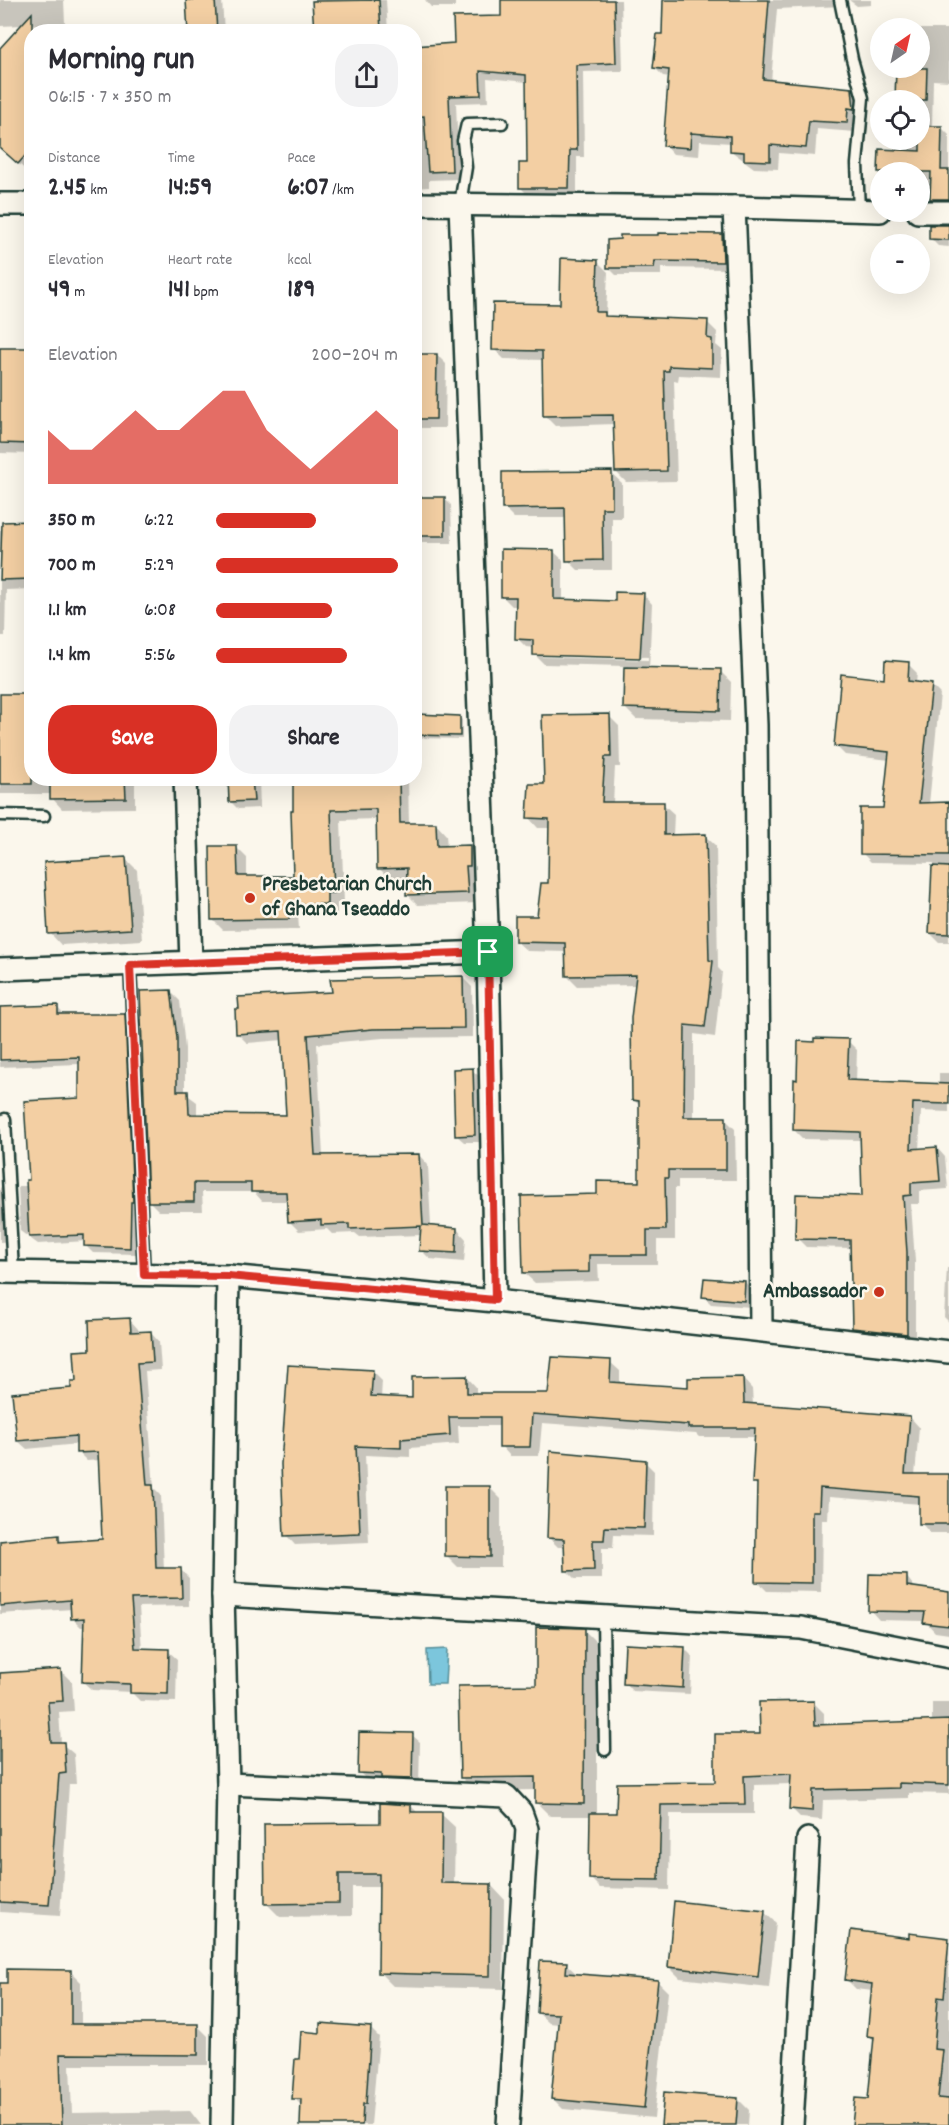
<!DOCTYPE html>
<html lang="en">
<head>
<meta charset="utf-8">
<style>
	:root { --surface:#fff; --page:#f2f2f3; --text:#2b2b33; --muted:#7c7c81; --accent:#d93025 }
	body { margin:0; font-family:Dekko,sans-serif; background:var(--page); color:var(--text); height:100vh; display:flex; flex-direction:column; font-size:22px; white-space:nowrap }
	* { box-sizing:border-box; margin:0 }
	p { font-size:20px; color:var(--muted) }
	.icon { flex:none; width:33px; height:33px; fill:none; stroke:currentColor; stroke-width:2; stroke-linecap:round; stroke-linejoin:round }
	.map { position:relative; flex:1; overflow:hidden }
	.sheet { position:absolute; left:24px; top:24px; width:398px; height:762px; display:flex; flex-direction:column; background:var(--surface); border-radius:24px; box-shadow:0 6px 24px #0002 }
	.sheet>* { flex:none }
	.needle { width:39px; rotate:34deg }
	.tools { position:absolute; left:870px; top:18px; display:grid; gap:12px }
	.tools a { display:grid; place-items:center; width:60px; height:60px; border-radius:50%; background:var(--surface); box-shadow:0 6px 24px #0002; font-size:30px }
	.pin { position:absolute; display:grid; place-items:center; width:51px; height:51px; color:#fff; margin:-26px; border-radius:12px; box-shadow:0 3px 9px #0006 }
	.round { display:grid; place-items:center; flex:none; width:63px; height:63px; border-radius:24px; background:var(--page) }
	.overview { display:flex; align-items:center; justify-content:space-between; height:102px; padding:0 24px }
	h1 { font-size:33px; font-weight:700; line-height:45px }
	.figures { display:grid; grid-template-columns:repeat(3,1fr); gap:9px; height:102px; padding:6px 24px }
	.figures div { display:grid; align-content:center }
	.figures b { font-size:26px; font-weight:700 }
	.figures small { font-size:16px; font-weight:400 }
	.figures p { font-size:16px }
	.chart { height:168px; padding:12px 24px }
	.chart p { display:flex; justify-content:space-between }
	.chart svg { width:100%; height:108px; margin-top:6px; fill:var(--accent); opacity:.7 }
	.cta { display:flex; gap:12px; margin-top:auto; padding:12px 24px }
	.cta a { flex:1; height:69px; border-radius:24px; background:var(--accent); color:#fff; font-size:24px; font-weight:700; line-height:69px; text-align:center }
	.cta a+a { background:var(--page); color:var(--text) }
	ul { padding:0 24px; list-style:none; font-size:20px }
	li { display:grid; grid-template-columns:96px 72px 1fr; align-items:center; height:45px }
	li i { height:15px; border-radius:8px; background:var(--accent) }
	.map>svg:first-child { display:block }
	.water { fill:#7cc6dc; stroke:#578f99; stroke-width:1.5 }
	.shadow { fill:#0003; fill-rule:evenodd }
	.building { fill:#f3cfa3; stroke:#1f3d34; stroke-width:1.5 }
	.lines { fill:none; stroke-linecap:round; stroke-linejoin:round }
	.lane-casing { stroke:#1f3d34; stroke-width:15 }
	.street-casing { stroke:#1f3d34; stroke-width:26 }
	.lane { stroke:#fbf7ec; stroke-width:10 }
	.street { stroke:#fbf7ec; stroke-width:21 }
	.route-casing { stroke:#fff; stroke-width:12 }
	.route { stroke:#d93025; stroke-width:8 }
	.poi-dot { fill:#c8321e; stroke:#fbf7ec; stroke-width:2 }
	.labels { text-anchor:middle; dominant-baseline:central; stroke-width:5; stroke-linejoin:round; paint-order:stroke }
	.poi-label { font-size:22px; font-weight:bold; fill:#1f3d34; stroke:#fbf7ec; text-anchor:start }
</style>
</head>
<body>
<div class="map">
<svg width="949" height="2125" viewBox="0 0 949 2125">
	<rect width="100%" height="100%" fill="#fbf7ec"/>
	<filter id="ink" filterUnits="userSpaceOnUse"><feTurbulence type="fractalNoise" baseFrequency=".0167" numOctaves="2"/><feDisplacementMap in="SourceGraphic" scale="12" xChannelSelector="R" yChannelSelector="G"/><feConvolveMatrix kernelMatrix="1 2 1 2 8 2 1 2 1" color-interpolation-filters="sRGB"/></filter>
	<g filter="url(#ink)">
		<polygon class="water" points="447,1649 445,1684 428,1684 427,1650"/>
		<g class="shadow">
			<polygon points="0,0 64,0 65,23 26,25 33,32 32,170 29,173 0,147 0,50 23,25 0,26"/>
			<polygon points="187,0 222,0 224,32 189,32"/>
			<polygon points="313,0 386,0 388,32 315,32"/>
			<polygon points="425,0 455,0 455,7 431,7"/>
			<polygon points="502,0 621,0 623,71 583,72 584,157 577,157 577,196 528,195 520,187 529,164 527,82 487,78 488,102 456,103 459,179 429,180 429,187 414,188 414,47 456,45 502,17"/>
			<polygon points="664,0 871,0 871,5 857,6 849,0 842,6 777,9 771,82 852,90 861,99 855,132 817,129 815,156 779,153 778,169 754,168 731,151 731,143 700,141 699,156 673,154 665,145 670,77 663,76 654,67 664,36"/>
			<polygon points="899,28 949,29 949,81 933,80 932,128 942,128 949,135 949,206 939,206 932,199 932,188 920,188 920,172 880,172 879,179 880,150 894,151 895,140 920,140 920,100 896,100 897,68 920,68 920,28"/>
			<polygon points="949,225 949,247 938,246 930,238 931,226"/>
			<polygon points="722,236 729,243 729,269 661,268 661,275 616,275 608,267"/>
			<polygon points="598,262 608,272 606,315 609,317 707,322 717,332 716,345 722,350 721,377 679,375 678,381 674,380 677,481 626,482 616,472 615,424 555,426 545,416 544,360 504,359 494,349 561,306"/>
			<polygon points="0,349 32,350 32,454 0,453"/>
			<polygon points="414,354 436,354 446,364 445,428 414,428"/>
			<polygon points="611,473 622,483 622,518 612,518 612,570 578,570 568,560 567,518 514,518 504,508"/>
			<polygon points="414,498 444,498 451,505 452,543 420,543 414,537"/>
			<polygon points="32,522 32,589 6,590 5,636 0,636 0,530"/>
			<path d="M 553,551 L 563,560 L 563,601 L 616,602 L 643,594 L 652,604 L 649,669 L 720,671 L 731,682 L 730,721 L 636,719 L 625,708 L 626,666 L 544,664 L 535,655 L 535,648 L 526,647 L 517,638 L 517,606 L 512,606 L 503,597 ZM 542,654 L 648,657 L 648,660 L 542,657 Z"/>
			<polygon points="908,664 917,673 916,684 931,685 940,694 929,804 949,804 949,942 939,942 930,933 934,863 871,862 862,853 885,809 890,760 845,755 836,746 885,680"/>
			<polygon points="0,696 32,778 135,778 135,808 62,809 52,798 52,794 0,794"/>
			<polygon points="609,716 619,726 620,767 615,767 613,803 663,804 674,814 673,836 705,836 716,846 718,968 722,972 715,1037 694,1034 694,1119 725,1119 735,1129 736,1180 678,1180 678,1188 675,1188 675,1240 657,1240 657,1264 598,1264 599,1281 535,1283 524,1273 599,1196 640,1183 641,1107 634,1100 636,985 577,986 567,976 567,952 527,951 516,941 538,918 549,884 550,828 538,828 528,817 545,786"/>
			<polygon points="459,717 462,720 462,739 421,738 417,735"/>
			<polygon points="230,778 259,778 260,808 238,809 231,802"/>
			<polygon points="295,778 408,778 409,825 436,824 446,835 447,847 469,846 479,857 478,903 418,905 407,894 408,878 389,879 379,868 377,819 341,820 344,903 337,903 337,914 298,915 299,929 223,930 212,919 237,848 247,858 247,878 294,877"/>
			<polygon points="126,859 137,870 142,940 61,945 50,933"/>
			<polygon points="462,977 472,987 473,1037 383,1038 317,1044 323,1157 419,1155 428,1165 431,1227 457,1229 466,1239 464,1262 430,1259 421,1250 422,1235 360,1237 355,1233 332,1234 327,1229 299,1231 289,1221 288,1201 262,1201 254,1192 202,1192 203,1211 159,1211 150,1202 171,992 180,1001 185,1048 185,1093 197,1102 197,1116 287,1116 283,1040 247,1043 238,1034 333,993"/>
			<polygon points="57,1007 65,1016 124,1015 131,1022 137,1254 93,1253 86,1246 86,1241 38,1244 20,1231 18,1186 28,1186 81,1099 80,1064 0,1067 0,1008"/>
			<polygon points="848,1041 857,1050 856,1082 939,1085 939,1073 949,1073 949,1112 921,1111 919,1150 937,1148 945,1157 948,1189 919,1191 919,1204 911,1204 915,1261 915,1343 863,1337 854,1328 851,1248 806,1247 797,1238 863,1197 861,1140 803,1139 794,1130 799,1081"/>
			<polygon points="472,1070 480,1077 482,1142 464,1142 456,1135"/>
			<polygon points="0,1187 10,1197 13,1241 0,1242"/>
			<polygon points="947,1268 949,1268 949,1322 944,1317"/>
			<polygon points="745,1282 752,1290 751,1307 711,1304 704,1297"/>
			<polygon points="130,1320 138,1329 139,1333 151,1333 159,1342 161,1370 145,1371 154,1488 161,1495 164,1570 180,1569 189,1578 189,1606 139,1607 142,1650 168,1651 177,1659 176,1702 140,1701 131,1692 92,1690 83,1682 85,1627 81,1627 72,1618 72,1609 0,1614 0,1542 58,1537 64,1543 103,1540 100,1460 87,1461 78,1452 78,1444 27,1449 18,1441 73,1389 92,1352"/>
			<polygon points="610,1362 620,1371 620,1384 689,1389 743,1379 752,1389 753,1405 910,1417 919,1427 915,1476 949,1476 949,1533 930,1533 921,1523 921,1504 829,1497 828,1520 822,1520 821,1592 767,1591 757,1581 758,1487 754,1482 756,1437 699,1437 696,1434 542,1423 539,1456 510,1456 501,1446 500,1426 458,1426 459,1444 410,1448 410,1457 365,1455 369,1542 295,1545 286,1535 372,1371 382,1381 381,1398 413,1400 467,1377 476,1387 476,1394 550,1394"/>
			<polygon points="645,1462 654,1471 653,1536 614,1535 613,1548 602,1548 602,1579 575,1579 566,1570 565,1547 558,1547 549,1538"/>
			<polygon points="489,1487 501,1499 501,1567 458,1567 447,1556"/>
			<polygon points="906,1576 916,1589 949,1593 949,1634 935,1632 925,1621 879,1620 870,1610"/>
			<polygon points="584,1630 597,1643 597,1814 617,1815 716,1784 761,1735 814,1703 824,1713 824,1726 932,1722 932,1703 949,1703 949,1794 909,1793 909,1798 823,1800 822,1820 801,1818 791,1808 792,1784 754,1785 754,1814 670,1814 669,1890 600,1888 590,1878 591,1816 550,1816 537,1803 537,1790 475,1791 461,1777"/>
			<polygon points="684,1648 692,1656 690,1694 632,1691 625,1683"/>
			<polygon points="60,1670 72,1682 74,1711 59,1712 61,1743 74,1754 76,1784 69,1784 60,1916 0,1912 0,1674"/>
			<polygon points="412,1735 420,1742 419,1786 367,1780 360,1773"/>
			<polygon points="411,1806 418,1813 441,1814 455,1827 454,1885 491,1885 504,1899 503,1989 393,1986 380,1973 381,1887 352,1887 352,1916 280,1917 266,1903"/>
			<polygon points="764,1912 776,1923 769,1988 680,1978 669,1967"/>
			<polygon points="910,1935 949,1939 949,2125 853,2125 869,2101 875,2042 869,2035 873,1991 856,1989 846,1979 910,1939"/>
			<polygon points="566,1964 578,1975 657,1981 668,1992 654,2118 563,2109 552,2098 559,2024 549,2023 538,2013"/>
			<polygon points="70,1971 81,1982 81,2025 197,2025 208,2036 208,2065 70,2065 72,2113 190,2111 201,2125 0,2125 0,1985"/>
			<polygon points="370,2028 379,2037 371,2125 301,2125 302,2106 294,2098 301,2061 321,2034"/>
			<polygon points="738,2099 749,2110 748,2125 663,2125"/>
		</g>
		<g class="building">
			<polygon points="186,0 215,0 217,32 188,32"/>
			<polygon points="379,0 381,30 314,32 312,1"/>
			<polygon points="501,0 614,0 616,63 576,65 577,150 570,150 569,188 519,188 519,163 527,163 526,75 480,71 481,95 449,96 452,171 428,172 424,116 414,117 414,46 454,43 453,17 501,16"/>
			<polygon points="663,0 769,0 763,79 852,88 854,109 848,108 847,123 809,121 806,148 770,145 770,161 744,160 744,152 730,151 730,136 691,133 690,148 663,146 669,70 653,68 657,34 662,34"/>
			<polygon points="32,13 32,148 18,164 0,148 0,48"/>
			<polygon points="896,68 927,68 926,100 895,100"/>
			<polygon points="920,126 942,126 941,170 949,170 949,199 930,199 931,172 878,172 879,149 920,151"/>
			<polygon points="929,225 949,225 949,240 929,239"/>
			<polygon points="658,233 722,234 723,262 655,261 654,268 607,268 607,240 620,239 620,235 658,235"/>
			<polygon points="561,258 598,260 596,312 605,312 605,316 708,320 707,338 712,339 712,368 669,366 669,371 664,371 667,471 615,472 613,415 543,416 542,351 492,350 493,303 560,304"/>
			<polygon points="0,348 32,348 32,444 0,443"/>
			<polygon points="414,354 437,354 436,419 414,419"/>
			<polygon points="612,471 612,508 602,508 603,560 566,561 565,508 502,509 502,472"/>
			<rect x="414" y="497" width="31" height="39"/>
			<polygon points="32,521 32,579 0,580 2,522"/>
			<polygon points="501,549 554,550 554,599 615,601 615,592 644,593 640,658 533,655 533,640 515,639 516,597 501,597"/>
			<polygon points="885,660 909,662 908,681 932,684 919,803 949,802 949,855 860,854 860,808 883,808 889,752 834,746 841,674 884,679"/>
			<polygon points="624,667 721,669 720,711 623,708"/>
			<rect x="0" y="694" width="32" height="90"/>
			<polygon points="417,714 460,716 460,736 416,735"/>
			<polygon points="610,714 611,757 605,757 602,802 664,802 664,835 706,834 709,960 713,961 705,1027 685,1025 684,1117 726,1117 726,1170 668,1170 668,1178 665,1178 666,1230 647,1230 647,1255 589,1255 589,1272 523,1273 521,1196 597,1194 597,1181 639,1182 639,1101 632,1100 631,1018 636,975 566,976 565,943 515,942 515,916 537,916 541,883 548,883 549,819 527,818 529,784 544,784 542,715"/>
			<polygon points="50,778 125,778 126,798 50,799"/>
			<polygon points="228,778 252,778 254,801 229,802"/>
			<polygon points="293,778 399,778 400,823 436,823 437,846 470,845 470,866 466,866 468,893 406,895 407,868 377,869 376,809 331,810 334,893 327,893 327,904 289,905 289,919 211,920 210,846 237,846 238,876 293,876 291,811 293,811"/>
			<polygon points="126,857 131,929 48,934 44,862"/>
			<polygon points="932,866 949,867 949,934 929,933"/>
			<polygon points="463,976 464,1028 373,1029 308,1035 315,1155 419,1154 423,1225 457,1228 456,1253 419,1251 421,1226 349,1229 349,1224 321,1225 321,1220 288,1222 286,1192 251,1192 251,1183 194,1183 194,1202 148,1202 140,991 171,990 177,1038 177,1091 188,1091 189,1114 286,1115 281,1031 236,1034 235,1009 239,1009 238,997 332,992 330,979"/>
			<polygon points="58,1005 58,1014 125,1014 133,1202 131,1202 130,1248 84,1246 84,1235 29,1237 26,1180 29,1180 24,1101 79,1098 79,1057 0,1060 0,1007"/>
			<polygon points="814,1038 849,1039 847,1080 949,1084 949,1104 913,1103 911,1149 937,1147 940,1181 911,1183 911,1195 903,1196 907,1252 907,1334 852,1328 850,1240 795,1239 796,1194 862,1196 860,1132 793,1130 794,1079 797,1080 798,1041 814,1042"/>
			<polygon points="473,1068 475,1135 455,1136 453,1069"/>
			<polygon points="704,1278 745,1281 744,1301 702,1297"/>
			<polygon points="130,1318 131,1332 151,1331 153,1362 137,1363 147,1485 153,1485 156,1568 181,1568 182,1598 131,1599 135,1648 169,1649 168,1694 130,1693 130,1684 82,1682 84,1618 71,1619 70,1600 0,1606 0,1541 59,1535 59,1542 102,1539 98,1452 76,1453 76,1436 17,1441 12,1393 71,1388 71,1381 76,1381 74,1351 90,1350 89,1320"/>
			<polygon points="552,1357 611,1360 610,1382 688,1387 688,1378 743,1377 744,1403 910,1416 905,1474 949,1474 949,1524 919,1524 919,1496 820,1488 819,1511 812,1511 812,1583 755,1582 757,1483 752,1483 755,1428 688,1428 688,1425 532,1414 530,1447 499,1447 499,1417 449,1417 450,1435 401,1439 401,1448 356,1446 360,1533 284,1536 281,1464 288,1365 373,1370 371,1396 412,1398 412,1377 467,1376 467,1393 548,1393"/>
			<polygon points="550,1451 646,1460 644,1528 605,1527 604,1540 593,1540 594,1570 565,1571 564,1539 547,1538"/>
			<polygon points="445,1486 490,1486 490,1557 445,1556"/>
			<polygon points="869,1574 907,1575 907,1586 949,1592 949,1626 923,1623 925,1612 868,1611"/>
			<polygon points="536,1627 585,1628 584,1804 535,1803 535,1777 460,1778 458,1686 536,1685"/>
			<polygon points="625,1644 685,1647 683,1688 623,1684"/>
			<polygon points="61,1669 63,1701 48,1702 51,1742 64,1742 66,1773 59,1774 49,1905 0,1902 0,1673"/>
			<polygon points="814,1701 815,1725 949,1720 949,1785 899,1783 899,1788 813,1790 812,1811 789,1809 791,1774 744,1776 745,1804 661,1805 659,1880 589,1879 590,1813 616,1813 617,1783 715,1782 715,1734 760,1734 759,1702"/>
			<polygon points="359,1732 413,1733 412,1779 381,1778 381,1774 358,1773"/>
			<polygon points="380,1803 411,1805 411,1812 442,1812 441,1883 491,1884 490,1976 378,1973 379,1874 339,1874 339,1903 265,1904 264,1824 380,1823"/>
			<polygon points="674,1901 765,1911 758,1977 668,1967"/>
			<polygon points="851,1930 909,1938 909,1933 949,1938 944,1998 938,1997 934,2049 943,2050 938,2098 949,2099 949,2125 852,2125 855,2098 868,2099 874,2037 867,2036 872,1984 845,1980"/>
			<polygon points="540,1961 567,1962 566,1973 658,1980 644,2108 551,2099 559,2014 537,2013"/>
			<polygon points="7,1969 71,1970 71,2024 198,2024 198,2055 60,2054 62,2125 0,2125 0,1983 7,1983"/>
			<polygon points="320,2023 371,2027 366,2104 363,2104 362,2125 300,2125 301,2099 292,2099 295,2059 299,2059 301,2031 320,2033"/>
			<polygon points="664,2092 738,2098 736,2125 661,2125"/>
		</g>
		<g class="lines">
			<defs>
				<g id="lane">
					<polyline points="840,0 852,59 863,98 857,164 859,210"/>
					<polyline points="460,204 466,167 463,141 467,124 502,123"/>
					<polyline points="0,815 44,816"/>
					<polyline points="130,965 144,1275"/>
					<polyline points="5,1119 13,1272"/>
					<polyline points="603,1616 605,1750"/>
				</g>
				<g id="street">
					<polyline points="0,204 32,204"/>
					<polyline points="414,204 734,207 756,725 761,1330"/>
					<polyline points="460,204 488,952 495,1301"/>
					<polyline points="734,207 880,211"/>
					<polyline points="918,212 949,212"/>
					<polyline points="185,778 191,963"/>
					<polyline points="0,969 488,952"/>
					<polyline points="0,1272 228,1276 495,1301 949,1352"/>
					<polyline points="223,1595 801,1628 949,1657"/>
					<polyline points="228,1784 506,1796 521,1812 527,1829 508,2125"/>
					<polyline points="222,2125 228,1784 223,1595 228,1276"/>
					<polyline points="792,2125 808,1839"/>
				</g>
			</defs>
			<use href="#lane" class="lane-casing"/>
			<use href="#street" class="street-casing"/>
			<use href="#lane" class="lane"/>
			<use href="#street" class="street"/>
		</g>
	</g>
	<g class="lines" filter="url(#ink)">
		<defs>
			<polygon id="route" points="488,952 495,1300 228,1276 144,1275 130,965"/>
		</defs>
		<use href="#route" class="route-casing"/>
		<use href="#route" class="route"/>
	</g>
	<g class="poi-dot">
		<circle cx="250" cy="898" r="6"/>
		<circle cx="879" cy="1292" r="6"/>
	</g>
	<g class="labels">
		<g class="poi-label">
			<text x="262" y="885">Presbetarian Church<tspan x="262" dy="25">of Ghana Tseaddo</tspan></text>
			<text x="867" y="1292" text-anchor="end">Ambassador</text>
		</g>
	</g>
</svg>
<div class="tools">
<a><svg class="needle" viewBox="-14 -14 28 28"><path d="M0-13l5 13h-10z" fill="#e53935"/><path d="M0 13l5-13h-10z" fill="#7c7c81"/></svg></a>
<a><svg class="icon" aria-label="locate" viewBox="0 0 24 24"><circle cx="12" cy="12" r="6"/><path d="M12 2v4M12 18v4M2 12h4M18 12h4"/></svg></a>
<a>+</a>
<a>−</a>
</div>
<div class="pin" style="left:488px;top:952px;background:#1e9e55"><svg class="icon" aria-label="arrive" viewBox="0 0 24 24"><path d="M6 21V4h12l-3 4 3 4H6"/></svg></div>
<section class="sheet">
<div class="overview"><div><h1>Morning run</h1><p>06:15 · 7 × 350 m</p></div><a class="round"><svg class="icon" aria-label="share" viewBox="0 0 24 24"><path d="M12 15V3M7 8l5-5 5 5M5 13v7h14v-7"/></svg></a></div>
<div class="figures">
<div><p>Distance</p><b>2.45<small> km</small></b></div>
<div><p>Time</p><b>14:59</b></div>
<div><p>Pace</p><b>6:07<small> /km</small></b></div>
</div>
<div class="figures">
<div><p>Elevation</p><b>49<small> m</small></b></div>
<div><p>Heart rate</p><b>141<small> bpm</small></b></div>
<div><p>kcal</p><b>189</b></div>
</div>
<div class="chart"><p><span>Elevation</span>200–204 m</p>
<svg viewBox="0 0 160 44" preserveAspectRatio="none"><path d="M0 44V22L10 30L20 30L30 22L40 14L50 22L60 22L70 14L80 6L90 6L100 22L110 30L120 38L130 30L140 22L150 14L160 22V44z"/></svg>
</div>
<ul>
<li><b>350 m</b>6:22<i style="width:55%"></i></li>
<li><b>700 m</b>5:29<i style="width:100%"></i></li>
<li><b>1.1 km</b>6:08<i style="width:64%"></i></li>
<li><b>1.4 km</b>5:56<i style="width:72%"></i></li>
</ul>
<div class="cta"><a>Save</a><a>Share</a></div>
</section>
</div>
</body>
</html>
